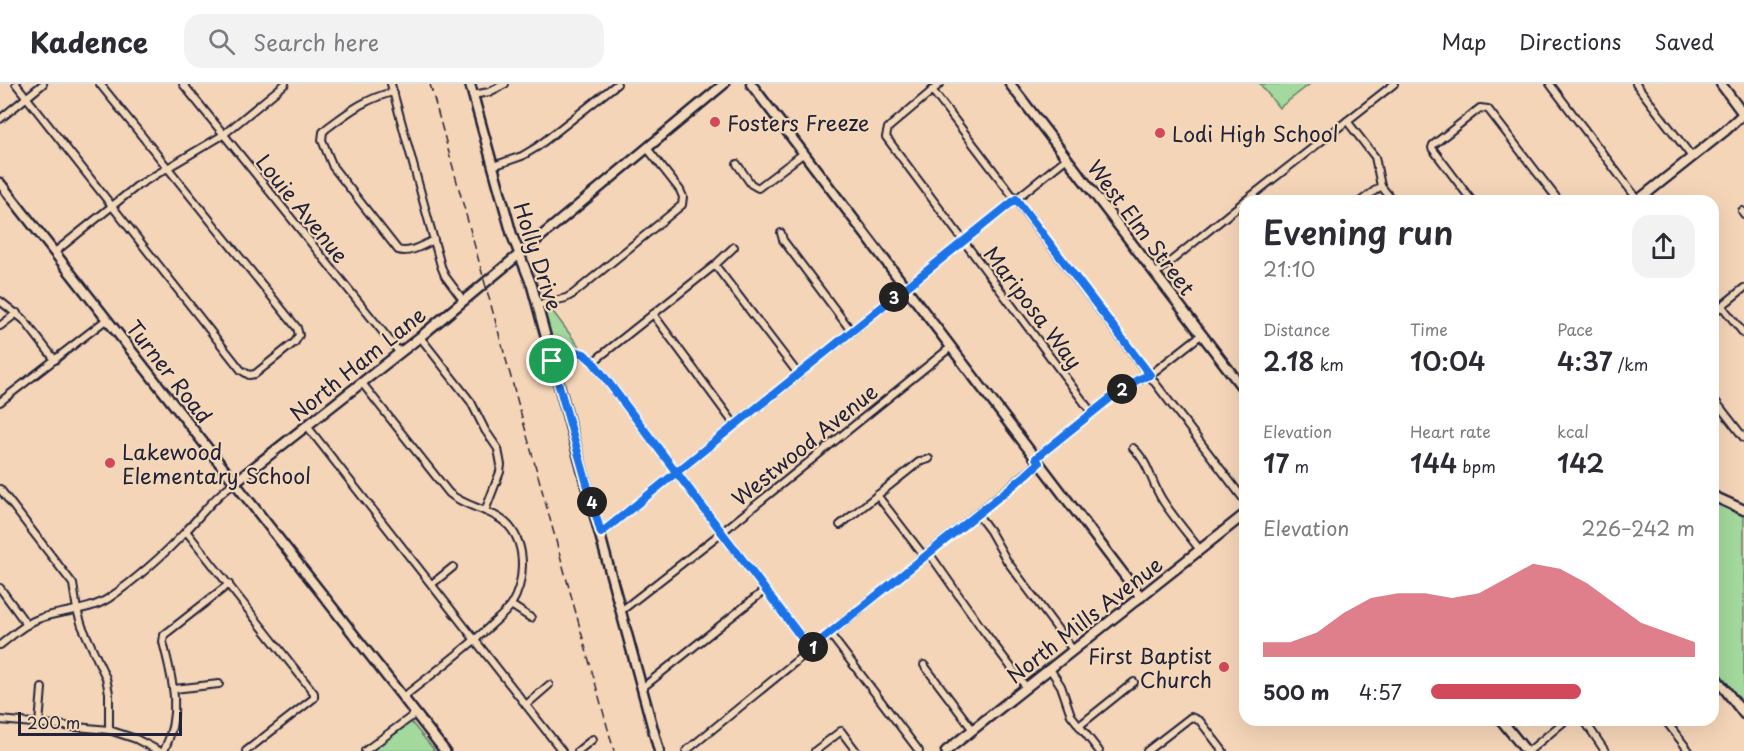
<!DOCTYPE html>
<html lang="en">
<head>
<meta charset="utf-8">
<style>
	:root { --surface:#fff; --page:#f2f2f3; --text:#2b2b33; --muted:#7c7c81; --line:#e1e1e2; --accent:#d1495b }
	body { margin:0; font-family:"Playpen Sans",sans-serif; background:var(--page); color:var(--text); height:100vh; display:flex; flex-direction:column; font-size:22px; white-space:nowrap }
	* { box-sizing:border-box; margin:0 }
	p { font-size:20px; color:var(--muted) }
	.icon { flex:none; width:33px; height:33px; fill:none; stroke:currentColor; stroke-width:2; stroke-linecap:round; stroke-linejoin:round }
	.map { position:relative; flex:1; overflow:hidden }
	.panel { position:absolute; left:1239px; top:111px; width:480px; height:531px; display:flex; flex-direction:column; background:var(--surface); border-radius:18px; box-shadow:0 6px 24px #0002 }
	.panel>* { flex:none }
	.scale { position:absolute; left:18px; bottom:15px; width:164px; box-sizing:border-box; padding-left:6px; border:3px solid #22223b; border-top:0; font-size:16px; line-height:21px; white-space:nowrap; color:#22223b; -webkit-text-stroke:4px #f3d8ba; paint-order:stroke }
	.pin { position:absolute; display:grid; place-items:center; width:51px; height:51px; color:#fff; margin:-26px; border:3px solid #fff; border-radius:50%; box-shadow:0 2px 6px #0007 }
	.km { position:absolute; width:30px; height:30px; margin:-15px; border-radius:50%; background:#222; color:#fff; font-size:16px; line-height:30px; text-align:center }
	.round { display:grid; place-items:center; flex:none; width:63px; height:63px; border-radius:18px; background:var(--page) }
	.head { display:flex; align-items:center; justify-content:space-between; height:102px; padding:0 24px }
	h1 { font-size:33px; font-weight:600; line-height:45px }
	.stats { display:grid; grid-template-columns:repeat(3,1fr); gap:9px; height:102px; padding:6px 24px }
	.stats div { display:grid; align-content:center }
	.stats b { font-size:26px; font-weight:600 }
	.stats small { font-size:16px; font-weight:400 }
	.stats p { font-size:16px }
	.chart { height:168px; padding:12px 24px }
	.chart p { display:flex; justify-content:space-between }
	.chart svg { width:100%; height:108px; margin-top:6px; fill:var(--accent); opacity:.7 }
	ul { padding:0 24px; list-style:none; font-size:20px }
	li { display:grid; grid-template-columns:96px 72px 1fr; align-items:center; height:45px }
	li i { height:15px; border-radius:8px; background:var(--accent) }
	header { display:flex; align-items:center; gap:36px; box-sizing:border-box; height:84px; padding:0 30px; background:var(--surface); border-bottom:2px solid var(--line) }
	header strong { font-size:28px }
	nav { display:flex; gap:33px; margin-inline-start:auto; font-size:21px }
	.search { width:420px; height:54px; background:var(--page); display:flex; align-items:center; gap:15px; box-sizing:border-box; padding:0 21px; border-radius:18px; color:var(--muted); font-size:22px }
	.map>svg:first-child { display:block }
	.green { fill:#a3d99d; stroke:#627e6c; stroke-width:1.5 }
	.lines { fill:none; stroke-linecap:round; stroke-linejoin:round }
	.street-casing { stroke:#22223b; stroke-width:10 }
	.secondary-casing { stroke:#22223b; stroke-width:13 }
	.street { stroke:#f3d8ba; stroke-width:6 }
	.secondary { stroke:#f3d8ba; stroke-width:8 }
	.rail { stroke:#22223b; stroke-width:1.5; stroke-dasharray:9 4.5; stroke-linecap:butt }
	.route-casing { stroke:#fff; stroke-width:12 }
	.route { stroke:#1a73e8; stroke-width:8 }
	.poi-dot { fill:#d1495b; stroke:#f3d8ba; stroke-width:2 }
	.labels { text-anchor:middle; dominant-baseline:central; stroke-width:4.5; stroke-linejoin:round; paint-order:stroke }
	.poi-label { font-size:21px; fill:#22223b; stroke:#f3d8ba; text-anchor:start }
	.street-label { font-size:21px; fill:#22223b; stroke:#f3d8ba }
</style>
</head>
<body>
<header>
<strong>Kadence</strong>
<div class="search"><svg class="icon" aria-label="search" viewBox="0 0 24 24"><circle cx="10" cy="10" r="6"/><path d="M15 15l6 6"/></svg>Search here</div>
<nav><a>Map</a><a>Directions</a><a>Saved</a></nav>
</header>
<div class="map">
<svg width="1744" height="667" viewBox="0 0 1744 667">
	<rect width="100%" height="100%" fill="#f5d5b8"/>
	<filter id="ink" filterUnits="userSpaceOnUse"><feTurbulence type="fractalNoise" baseFrequency=".0167" numOctaves="2"/><feDisplacementMap in="SourceGraphic" scale="12" xChannelSelector="R" yChannelSelector="G"/><feConvolveMatrix kernelMatrix="1 2 1 2 8 2 1 2 1" color-interpolation-filters="sRGB"/></filter>
	<g filter="url(#ink)">
		<g class="green">
			<polygon points="1260,0 1310,0 1279,24"/>
			<polygon points="551,225 581,265 557,272 544,227"/>
			<polygon points="1713,414 1744,431 1744,630 1713,590"/>
			<polygon points="411,638 435,667 372,667"/>
		</g>
		<g class="lines">
			<defs>
				<g id="street">
					<polyline points="16,0 241,286 249,291 255,290 295,258 299,251 297,244 100,0"/>
					<polyline points="183,0 399,268"/>
					<polyline points="391,0 441,182 445,192 463,216"/>
					<polyline points="940,0 888,44 886,53 1092,329"/>
					<polyline points="1550,0 1638,116"/>
					<polyline points="1636,0 1692,73"/>
					<polyline points="932,6 1245,417"/>
					<path d="M 393,8 C 365,15 350,27 327,44 L 323,48 L 322,56 L 333,83 L 398,166 C 409,170 423,161 434,156"/>
					<polyline points="473,11 489,8 505,0"/>
					<polyline points="0,35 43,0"/>
					<polyline points="1347,37 1375,73 1381,102 1393,117"/>
					<polyline points="737,80 751,100 758,104 804,69"/>
					<polyline points="493,82 522,72 537,63 617,0"/>
					<polyline points="1245,117 1394,0"/>
					<polyline points="1361,117 1381,102"/>
					<polyline points="1472,117 1432,64 1433,61 1480,24 1488,25 1559,117"/>
					<polyline points="1742,127 1744,130"/>
					<polyline points="781,149 783,156 852,248"/>
					<polyline points="55,168 137,102 223,51 285,0"/>
					<polyline points="715,181 799,291"/>
					<polyline points="1155,190 1245,117"/>
					<polyline points="0,217 24,236 55,276"/>
					<polyline points="537,221 566,214 573,210 682,121 683,113 680,106 647,64"/>
					<polyline points="1722,222 1744,250"/>
					<polyline points="1713,229 1744,204"/>
					<polyline points="653,230 735,341"/>
					<polyline points="0,242 17,229"/>
					<polyline points="420,253 471,318 485,346 498,365 501,381 500,388 485,427"/>
					<path d="M 552,277 C 569,270 579,263 593,278 L 810,565"/>
					<polyline points="593,278 715,181 734,163"/>
					<path d="M 362,299 L 449,409 C 466,424 493,425 509,442 C 527,463 525,498 511,521 C 505,530 496,536 488,544 C 461,569 431,591 402,614"/>
					<polyline points="1713,314 1744,354"/>
					<polyline points="0,318 107,235"/>
					<polyline points="307,342 562,667"/>
					<path d="M 1133,364 C 1149,378 1151,399 1163,417 C 1174,434 1188,450 1200,466"/>
					<polyline points="1036,374 1118,308 1139,295 1150,291 1201,251"/>
					<polyline points="0,405 73,500 77,526 82,542 106,594 109,609 109,646"/>
					<polyline points="877,411 924,472"/>
					<polyline points="978,431 990,447 1007,477 1073,566"/>
					<polyline points="840,441 919,378 929,375"/>
					<polyline points="186,447 314,609 314,614 246,667"/>
					<polyline points="601,449 1067,74"/>
					<polyline points="929,469 983,546 1026,603"/>
					<polyline points="432,500 453,483"/>
					<polyline points="0,504 27,541"/>
					<polyline points="511,521 531,534"/>
					<polyline points="621,527 721,449 951,263"/>
					<polyline points="830,550 919,667"/>
					<path d="M 0,561 C 12,552 24,540 38,535 C 61,526 88,528 109,514 C 134,497 165,470 186,447 C 202,430 215,412 235,398"/>
					<polyline points="924,581 973,646"/>
					<polyline points="1050,585 1061,602 1071,631 1099,667"/>
					<polyline points="642,604 765,506"/>
					<polyline points="174,605 219,600"/>
					<polyline points="526,621 549,601"/>
					<polyline points="0,636 109,646 136,655 159,667"/>
					<polyline points="1584,636 1605,667"/>
					<polyline points="1665,636 1689,667"/>
					<polyline points="39,640 42,604"/>
					<polyline points="1079,642 1134,598"/>
					<path d="M 164,667 C 182,629 173,597 163,558 L 164,551 L 229,500"/>
					<polyline points="365,667 415,630"/>
					<polyline points="578,667 593,655"/>
					<polyline points="686,667 1039,379"/>
					<polyline points="815,667 841,647 856,667"/>
					<polyline points="1147,667 1191,633 1200,637 1223,667"/>
					<polyline points="1529,667 1566,636"/>
				</g>
				<g id="secondary">
					<polyline points="470,0 512,151 532,202 659,667"/>
					<polyline points="751,0 1141,513"/>
					<polyline points="1010,0 1245,307"/>
					<polyline points="1721,0 1744,31"/>
					<polyline points="0,99 445,667"/>
					<polyline points="1637,117 1725,47 1744,29"/>
					<polyline points="235,398 420,253 724,0"/>
					<polyline points="1713,412 1744,426"/>
					<polyline points="1713,590 1744,630"/>
					<polyline points="1501,636 1526,667"/>
					<polyline points="946,667 1245,430"/>
				</g>
			</defs>
			<use href="#street" class="street-casing"/>
			<use href="#secondary" class="secondary-casing"/>
			<use href="#street" class="street"/>
			<use href="#secondary" class="secondary"/>
			<polyline class="rail" points="430,0 614,667"/>
		</g>
	</g>
	<g class="lines" filter="url(#ink)">
		<defs>
			<path id="route" d="M 552,277 L 578,268 L 584,270 L 593,278 L 810,565 L 1026,391 L 1039,379 L 1036,374 L 1118,308 L 1139,295 L 1150,291 L 1016,115 C 877,226 739,338 601,449 L 552,277"/>
		</defs>
		<use href="#route" class="route-casing"/>
		<use href="#route" class="route"/>
	</g>
	<g class="poi-dot">
		<circle cx="715" cy="38" r="6"/>
		<circle cx="1160" cy="49" r="6"/>
		<circle cx="110" cy="379" r="6"/>
		<circle cx="1224" cy="583" r="6"/>
	</g>
	<g class="labels">
		<g class="poi-label">
			<text x="727" y="38">Fosters Freeze</text>
			<text x="1172" y="49">Lodi High School</text>
			<text x="122" y="367">Lakewood<tspan x="122" dy="24">Elementary School</tspan></text>
			<text x="1212" y="571" text-anchor="end">First Baptist<tspan x="1212" dy="24">Church</tspan></text>
		</g>
		<g class="street-label">
			<text transform="translate(303 124) rotate(51)">Louie Avenue</text>
			<text transform="translate(1142 143) rotate(53)">West Elm Street</text>
			<text transform="translate(539 172) rotate(72)">Holly Drive</text>
			<text transform="translate(1034 223) rotate(53)">Mariposa Way</text>
			<text transform="translate(357 279) rotate(-39)">North Ham Lane</text>
			<text transform="translate(170 287) rotate(52)">Turner Road</text>
			<text transform="translate(804 360) rotate(-39)">Westwood Avenue</text>
			<text transform="translate(1084 535) rotate(-38)">North Mills Avenue</text>
		</g>
	</g>
</svg>
<div class="scale">200 m</div>
<div class="pin" style="left:552px;top:277px;background:#1e9e55"><svg class="icon" aria-label="arrive" viewBox="0 0 24 24"><path d="M6 21V4h12l-3 4 3 4H6"/></svg></div>
<b class="km" style="left:813px;top:563px">1</b>
<b class="km" style="left:1122px;top:305px">2</b>
<b class="km" style="left:894px;top:213px">3</b>
<b class="km" style="left:592px;top:418px">4</b>
<section class="panel">
<div class="head"><div><h1>Evening run</h1><p>21:10</p></div><a class="round"><svg class="icon" aria-label="share" viewBox="0 0 24 24"><path d="M12 15V3M7 8l5-5 5 5M5 13v7h14v-7"/></svg></a></div>
<div class="stats">
<div><p>Distance</p><b>2.18<small> km</small></b></div>
<div><p>Time</p><b>10:04</b></div>
<div><p>Pace</p><b>4:37<small> /km</small></b></div>
</div>
<div class="stats">
<div><p>Elevation</p><b>17<small> m</small></b></div>
<div><p>Heart rate</p><b>144<small> bpm</small></b></div>
<div><p>kcal</p><b>142</b></div>
</div>
<div class="chart"><p><span>Elevation</span>226–242 m</p>
<svg viewBox="0 0 160 44" preserveAspectRatio="none"><path d="M0 44V38L10 38L20 34L30 26L40 20L50 18L60 18L70 20L80 18L90 12L100 6L110 8L120 14L130 22L140 30L150 34L160 38V44z"/></svg>
</div>
<ul>
<li><b>500 m</b>4:57<i style="width:57%"></i></li>
</ul>
</section>
</div>
</body>
</html>
